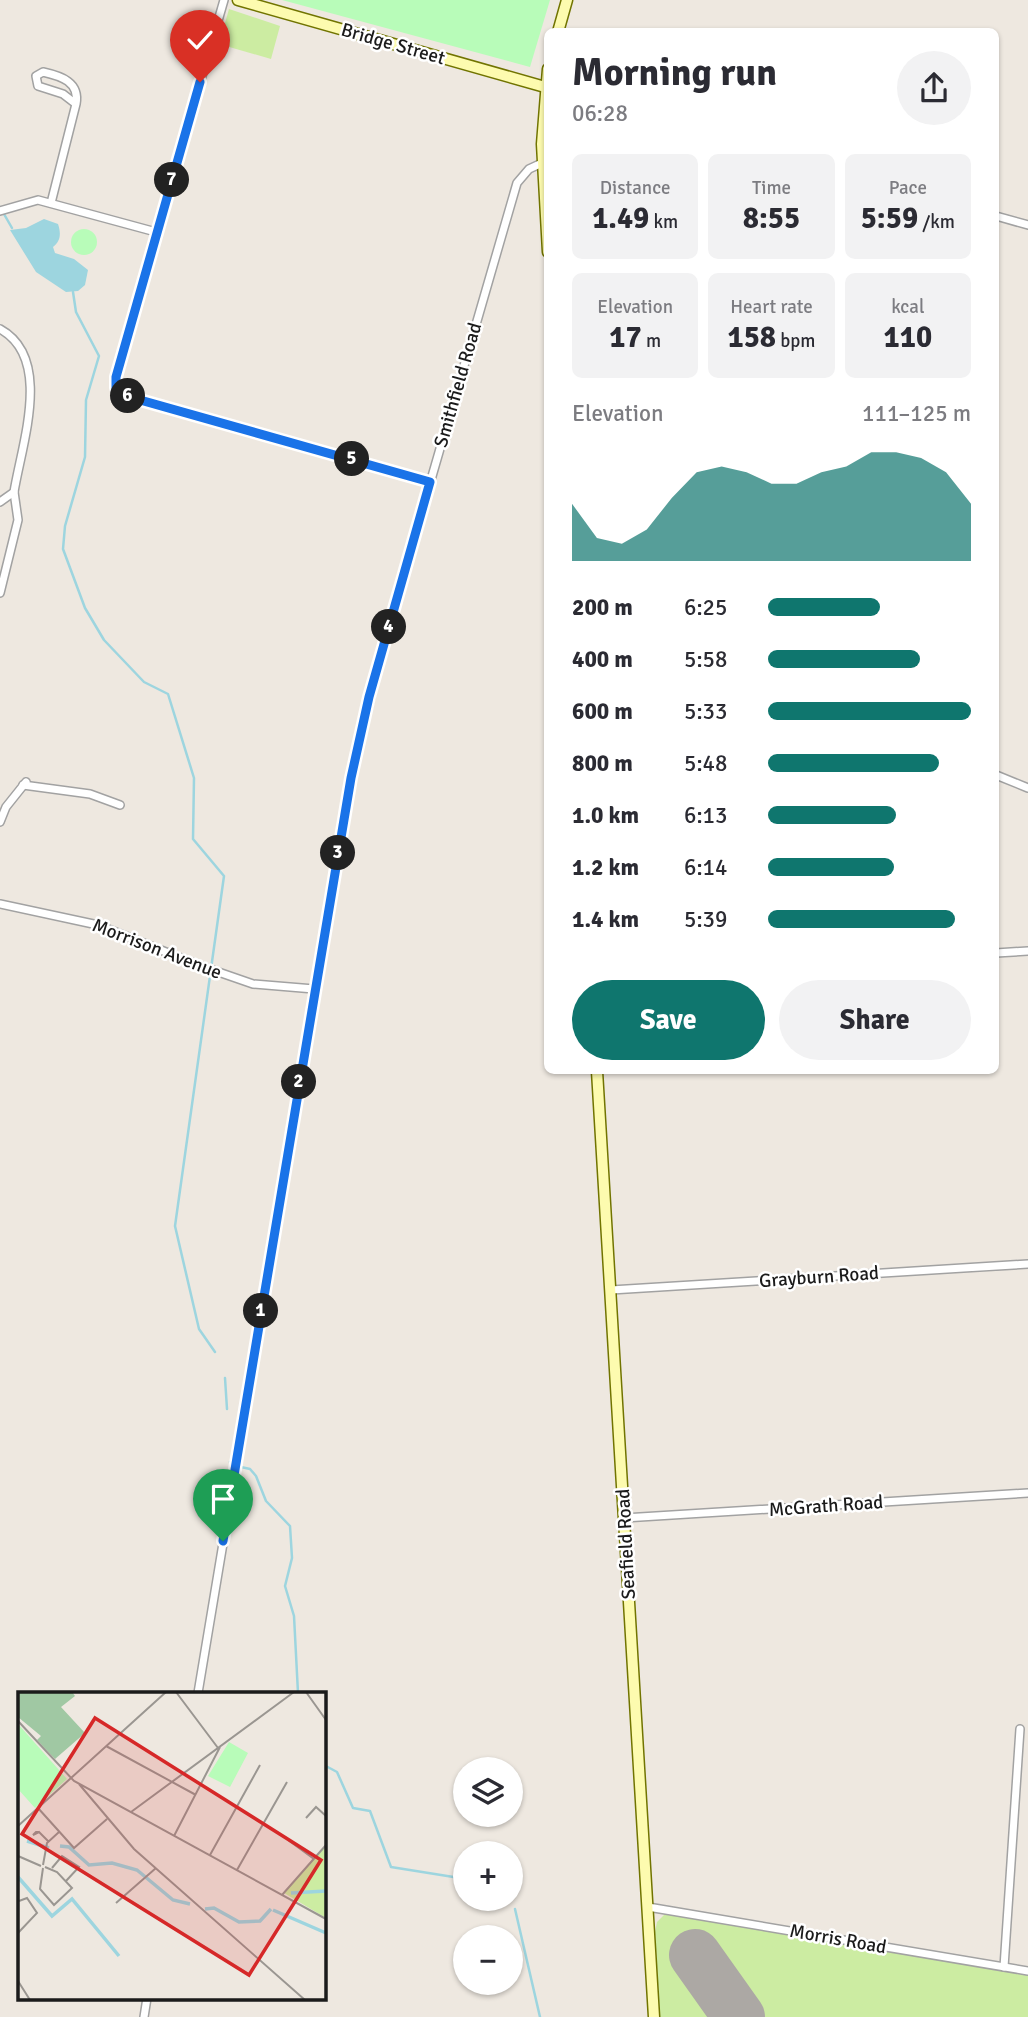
<!DOCTYPE html>
<html lang="en">
<head>
<meta charset="utf-8">
<style>
	:root { --surface:#fff; --page:#f2f2f3; --text:#2b2b33; --muted:#7c7c81; --accent:#0f766e }
	body { margin:0; font-family:Signika,sans-serif; background:var(--page); color:var(--text); height:100vh; display:flex; flex-direction:column; font-size:26px; white-space:nowrap }
	* { box-sizing:border-box; margin:0 }
	p { font-size:23px; color:var(--muted) }
	.icon { flex:none; width:38px; height:38px; fill:none; stroke:currentColor; stroke-width:2; stroke-linecap:round; stroke-linejoin:round }
	.map { position:relative; flex:1; overflow:hidden }
	.panel { position:absolute; left:544px; top:28px; width:455px; height:1046px; display:flex; flex-direction:column; background:var(--surface); border-radius:10px; box-shadow:0 2px 5px #0004 }
	.panel>* { flex:none }
	.buttons { position:absolute; left:453px; top:1757px; display:grid; gap:14px }
	.buttons a { display:grid; place-items:center; width:70px; height:70px; border-radius:50%; background:var(--surface); box-shadow:0 2px 5px #0004; font-size:35px }
	.pin { position:absolute; display:grid; place-items:center; width:60px; height:60px; color:#fff; margin:-72px -30px; border-radius:50% 50% 50% 0; rotate:-45deg; box-shadow:0 0 7px #0007 }
	.pin .icon { rotate:45deg }
	.km { position:absolute; width:35px; height:35px; margin:-18px; border-radius:50%; background:#222; color:#fff; font-size:19px; line-height:35px; text-align:center }
	.round { display:grid; place-items:center; flex:none; width:74px; height:74px; border-radius:37px; background:var(--page) }
	.overview { display:flex; align-items:center; justify-content:space-between; height:119px; padding:0 28px }
	h1 { font-size:38px; font-weight:700; line-height:52px }
	.stats { display:grid; grid-template-columns:repeat(3,1fr); gap:10px; height:119px; padding:7px 28px }
	.stats div { display:grid; align-content:center; border-radius:10px; background:var(--page); text-align:center }
	.stats b { font-size:30px; font-weight:700 }
	.stats small { font-size:19px; font-weight:400 }
	.stats p { font-size:19px }
	.chart { height:196px; padding:14px 28px }
	.chart p { display:flex; justify-content:space-between }
	.chart svg { width:100%; height:126px; margin-top:7px; fill:var(--accent); opacity:.7 }
	.cta { display:flex; gap:14px; margin-top:auto; padding:14px 28px }
	.cta a { flex:1; height:80px; border-radius:42px; background:var(--accent); color:#fff; font-size:28px; font-weight:700; line-height:80px; text-align:center }
	.cta a+a { background:var(--page); color:var(--text) }
	ul { padding:0 28px; list-style:none; font-size:23px }
	li { display:grid; grid-template-columns:112px 84px 1fr; align-items:center; height:52px }
	li i { height:18px; border-radius:9px; background:var(--accent) }
	.map>svg:first-child { display:block }
	.grass { fill:#cceca2 }
	.park { fill:#b8fcb9 }
	.water { fill:#9dd5df }
	.lines { fill:none; stroke-linecap:round; stroke-linejoin:round }
	.stream { stroke:#9dd5df; stroke-width:2.5 }
	.runway { stroke:#aca8a4; stroke-width:52 }
	.street-casing { stroke:#a2a2a2; stroke-width:10 }
	.secondary-casing { stroke:#717400; stroke-width:13 }
	.street { stroke:#fff; stroke-width:7 }
	.secondary { stroke:#fdfbaf; stroke-width:10 }
	.route-casing { stroke:#fff; stroke-width:14 }
	.route { stroke:#1a73e8; stroke-width:9 }
	.labels { text-anchor:middle; dominant-baseline:central; stroke-width:5; stroke-linejoin:round; paint-order:stroke }
	.street-label { font-size:19px; fill:#1b1b1b; stroke:#fff }
	.inset-river { fill:none; stroke:#9dd5df; stroke-width:3.5 }
	.inset-road { fill:none; stroke:#9a9691; stroke-width:2 }
	.view { fill:#d62828; fill-opacity:0.15; stroke:#d62828; stroke-width:3.5 }
	.inset-edge { fill:none; stroke:#1b1b1b; stroke-width:3.5 }
</style>
</head>
<body>
<div class="map">
<svg width="1028" height="2017" viewBox="0 0 1028 2017">
	<rect width="100%" height="100%" fill="#eee8e0"/>
	<g class="grass">
		<polygon points="229,9 280,26 271,59 219,44"/>
		<polygon points="665,1914 1028,1975 1028,2017 660,2017 655,1932 657,1922"/>
	</g>
	<g class="park">
		<polygon points="282,0 550,0 530,67"/>
		<circle cx="84" cy="242" r="13"/>
	</g>
	<path class="water" d="M 44,219 L 58,224 C 61,233 61,241 53,247 L 55,253 L 74,259 L 88,270 L 85,285 L 78,291 L 66,292 L 36,272 L 10,230 L 26,228 Z"/>
	<g class="lines">
		<g class="stream">
			<polyline points="0,207 12,228"/>
			<polyline points="73,292 76,312 99,356 86,400 85,457 65,526 63,549 85,608 104,640 144,682 168,694 194,778 193,839 224,876 175,1226 199,1329 215,1352"/>
			<polyline points="225,1378 227,1409"/>
			<polyline points="230,1462 231,1465"/>
			<polyline points="241,1467 250,1469 256,1476 266,1501 290,1526 292,1558 285,1586 294,1616 298,1693"/>
			<polyline points="324,1765 337,1772 353,1808 370,1811 391,1867 466,1879"/>
			<polyline points="511,1893 511,1896"/>
			<polyline points="515,1909 540,2017"/>
		</g>
		<polyline class="runway" points="695,1955 739,2017"/>
		<defs>
			<g id="street">
				<polyline points="224,0 115,377 116,389 126,396 430,482"/>
				<path d="M 51,203 L 76,104 L 63,94 L 38,86 L 36,76 L 43,72 C 61,76 80,82 76,104"/>
				<polyline points="0,211 38,200 156,232"/>
				<polyline points="996,216 1028,225"/>
				<path d="M 0,329 C 53,358 22,443 14,492 L 0,502"/>
				<polyline points="0,593 18,520 14,492"/>
				<polyline points="996,775 1028,788"/>
				<polyline points="23,785 90,794 120,805"/>
				<polyline points="0,822 6,807 26,782"/>
				<polyline points="0,904 98,925 201,966 253,984 314,989"/>
				<polyline points="996,953 1028,951"/>
				<polyline points="611,1290 1028,1264"/>
				<polyline points="624,1518 1028,1493"/>
				<polyline points="198,1693 351,778 384,642 517,183 529,169 542,163"/>
				<polyline points="648,1907 1028,1971"/>
				<polyline points="1004,1967 1020,1729"/>
				<polyline points="144,2017 147,1998"/>
			</g>
			<g id="secondary">
				<polyline points="238,0 545,87"/>
				<polyline points="558,32 567,0"/>
				<polyline points="548,69 542,144 548,252"/>
				<polyline points="597,1071 654,2017"/>
			</g>
		</defs>
		<use href="#street" class="street-casing"/>
		<use href="#secondary" class="secondary-casing"/>
		<use href="#street" class="street"/>
		<use href="#secondary" class="secondary"/>
	</g>
	<g class="lines">
		<defs>
			<polyline id="route" points="200,82 116,377 116,388 126,396 430,482 369,697 351,778 223,1541"/>
		</defs>
		<use href="#route" class="route-casing"/>
		<use href="#route" class="route"/>
	</g>
	<g class="labels">
		<g class="street-label">
			<text transform="translate(393 44) rotate(16)">Bridge Street</text>
			<text transform="translate(458 385) rotate(-74)">Smithfield Road</text>
			<text transform="translate(157 949) rotate(21)">Morrison Avenue</text>
			<text transform="translate(819 1277) rotate(-4)">Grayburn Road</text>
			<text transform="translate(826 1506) rotate(-4)">McGrath Road</text>
			<text transform="translate(626 1544) rotate(-93)">Seafield Road</text>
			<text transform="translate(838 1939) rotate(10)">Morris Road</text>
		</g>
	</g>
	<g transform="translate(18 1692)">
		<rect width="308" height="308" fill="#eee8e0"/>
		<path d="M 308,154 L 308,226 L 266,201 Z" fill="#cceca2"/>
		<path d="M 0,0 L 54,0 L 57,4 L 43,15 L 67,41 L 37,67 L 19,48 L 23,44 L 0,25 Z" fill="#a0c8a3"/>
		<path d="M 0,32 L 49,87 L 17,116 L 0,97 ZM 211,50 L 230,61 L 212,95 L 190,84 Z" fill="#b8fcb9"/>
		<path class="inset-river" d="M 9,149 L 31,156M 42,154 L 51,155 L 71,173 L 94,171 L 119,178 L 155,208 L 172,212M 0,185 L 34,224 L 54,207 L 101,264M 273,201 L 308,199M 187,217 L 196,216 L 221,230 L 242,229 L 253,217M 255,218 L 308,241"/>
		<path class="inset-road" d="M 158,0 L 200,56M 288,0 L 308,28M 0,29 L 56,89 L 308,227M 88,54 L 178,103M 61,92 L 116,157 L 287,308M 20,116 L 56,156 L 89,127M 113,120 L 276,0M 288,126 L 298,115 L 308,124M 0,134 L 148,0M 21,140 L 18,140 L 15,143 L 21,140 L 31,150M 156,144 L 202,55M 270,148 L 296,167M 192,163 L 242,73M 0,164 L 23,174M 25,173 L 29,151 L 41,140M 25,176 L 22,197 L 36,213 L 54,196 L 39,180 L 27,175M 34,176 L 44,164 L 61,175 L 48,189M 219,178 L 269,90M 264,203 L 308,153M 98,211 L 138,176M 0,241 L 19,221 L 9,206 L 1,209M 0,289 L 12,308"/>
		<path class="view" d="M 77,26 L 303,168 L 231,283 L 4,142 Z"/>
		<rect width="308" height="308" class="inset-edge"/>
	</g>
</svg>
<div class="buttons">
<a><svg class="icon" aria-label="layers" viewBox="0 0 24 24"><path d="M12 4l9 5-9 5-9-5zM3 14l9 5 9-5"/></svg></a>
<a>+</a>
<a>−</a>
</div>
<div class="pin" style="left:223px;top:1541px;background:#1e9e55"><svg class="icon" aria-label="arrive" viewBox="0 0 24 24"><path d="M6 21V4h12l-3 4 3 4H6"/></svg></div>
<div class="pin" style="left:200px;top:82px;background:#d93025"><svg class="icon" aria-label="check" viewBox="0 0 24 24"><path d="M5 12l5 5 9-10"/></svg></div>
<b class="km" style="left:261px;top:1311px">1</b>
<b class="km" style="left:299px;top:1082px">2</b>
<b class="km" style="left:338px;top:853px">3</b>
<b class="km" style="left:389px;top:627px">4</b>
<b class="km" style="left:352px;top:459px">5</b>
<b class="km" style="left:128px;top:396px">6</b>
<b class="km" style="left:172px;top:180px">7</b>
<section class="panel">
<div class="overview"><div><h1>Morning run</h1><p>06:28</p></div><a class="round"><svg class="icon" aria-label="share" viewBox="0 0 24 24"><path d="M12 15V3M7 8l5-5 5 5M5 13v7h14v-7"/></svg></a></div>
<div class="stats">
<div><p>Distance</p><b>1.49<small> km</small></b></div>
<div><p>Time</p><b>8:55</b></div>
<div><p>Pace</p><b>5:59<small> /km</small></b></div>
</div>
<div class="stats">
<div><p>Elevation</p><b>17<small> m</small></b></div>
<div><p>Heart rate</p><b>158<small> bpm</small></b></div>
<div><p>kcal</p><b>110</b></div>
</div>
<div class="chart"><p><span>Elevation</span>111–125 m</p>
<svg viewBox="0 0 160 44" preserveAspectRatio="none"><path d="M0 44V24L10 36L20 38L30 33L40 22L50 13L60 11L70 13L80 17L90 17L100 13L110 11L120 6L130 6L140 8L150 13L160 24V44z"/></svg>
</div>
<ul>
<li><b>200 m</b>6:25<i style="width:55%"></i></li>
<li><b>400 m</b>5:58<i style="width:75%"></i></li>
<li><b>600 m</b>5:33<i style="width:100%"></i></li>
<li><b>800 m</b>5:48<i style="width:84%"></i></li>
<li><b>1.0 km</b>6:13<i style="width:63%"></i></li>
<li><b>1.2 km</b>6:14<i style="width:62%"></i></li>
<li><b>1.4 km</b>5:39<i style="width:92%"></i></li>
</ul>
<div class="cta"><a>Save</a><a>Share</a></div>
</section>
</div>
</body>
</html>
